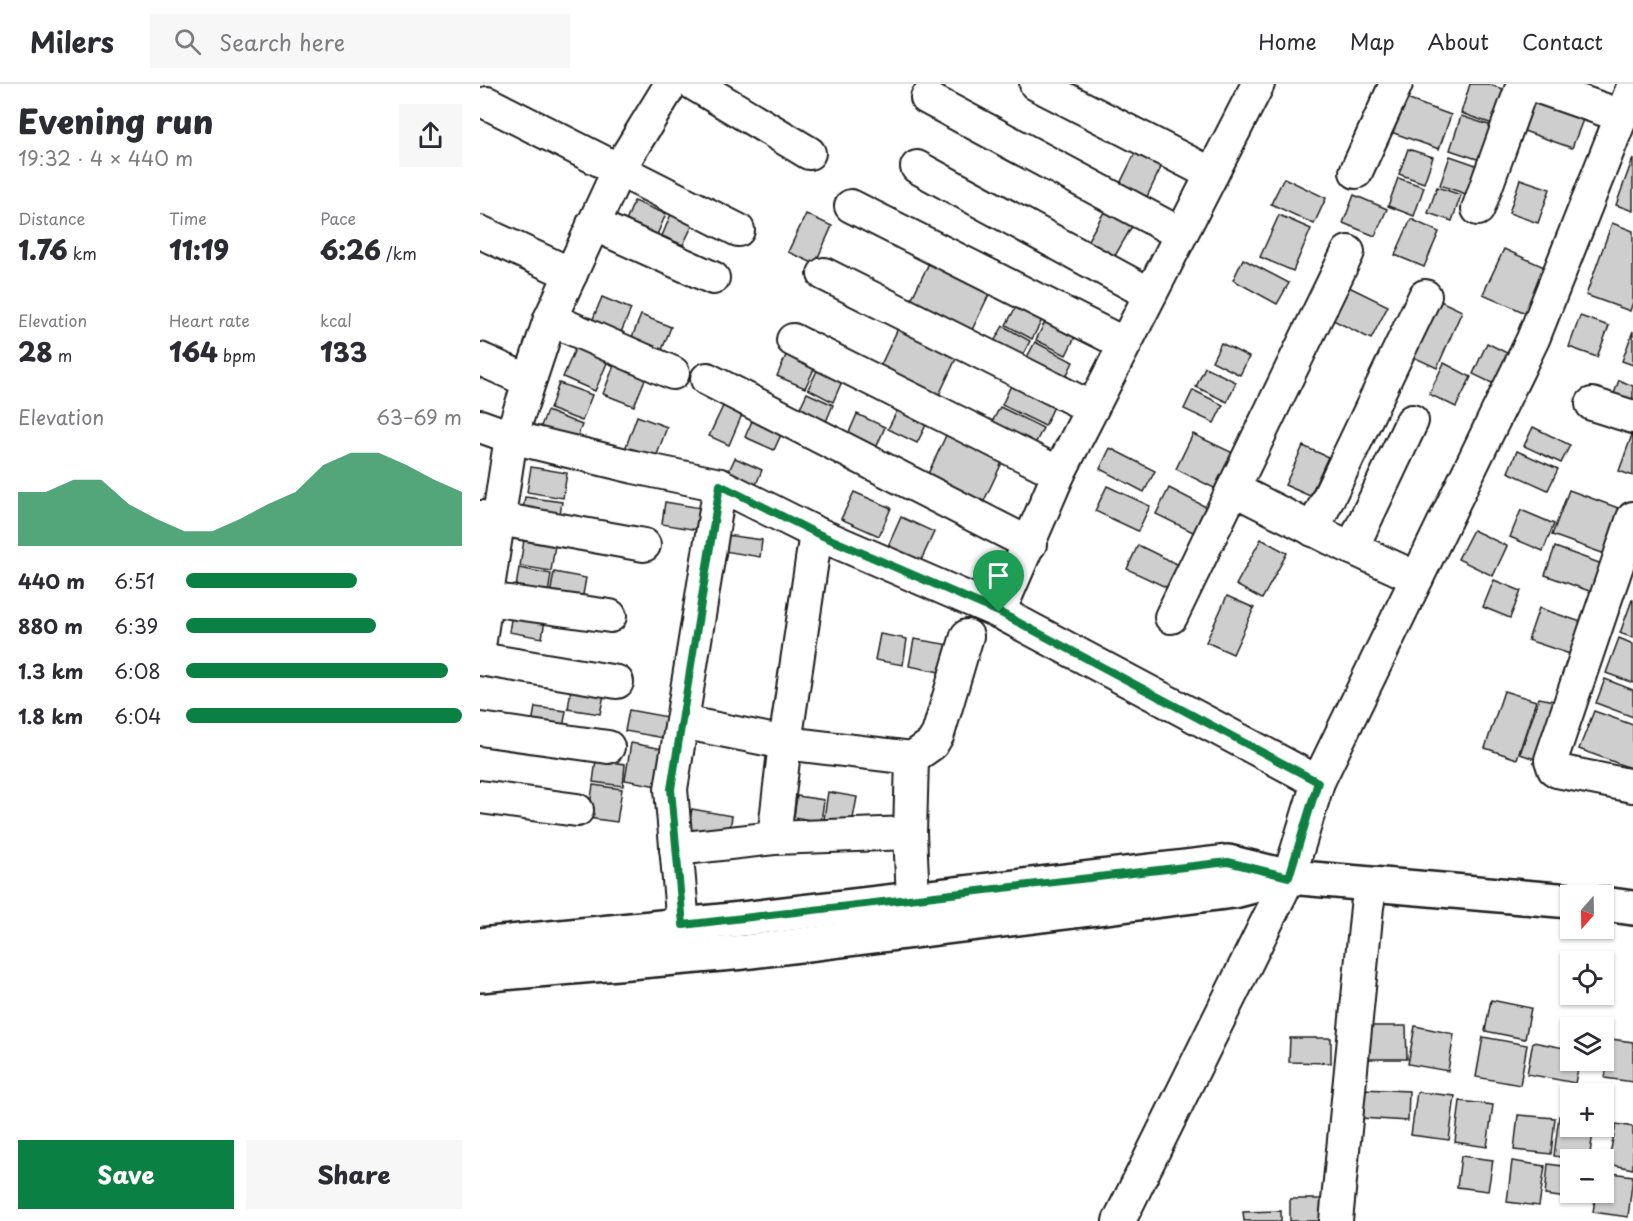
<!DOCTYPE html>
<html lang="en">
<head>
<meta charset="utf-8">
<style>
	:root { --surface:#fff; --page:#f7f7f7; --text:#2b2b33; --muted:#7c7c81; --line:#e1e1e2; --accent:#0b8043 }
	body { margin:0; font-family:"Playpen Sans",sans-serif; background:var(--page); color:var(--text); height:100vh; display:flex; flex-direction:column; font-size:22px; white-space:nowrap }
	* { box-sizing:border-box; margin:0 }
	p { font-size:20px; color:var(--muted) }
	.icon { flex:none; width:33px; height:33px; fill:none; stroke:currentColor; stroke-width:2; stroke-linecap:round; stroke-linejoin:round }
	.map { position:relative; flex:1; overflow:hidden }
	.details { display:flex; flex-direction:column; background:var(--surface); width:480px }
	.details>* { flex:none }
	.needle { width:39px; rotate:200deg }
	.controls { position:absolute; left:1080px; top:801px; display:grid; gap:12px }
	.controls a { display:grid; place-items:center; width:54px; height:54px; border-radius:0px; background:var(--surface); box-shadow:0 2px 4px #0004; font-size:30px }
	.pin { position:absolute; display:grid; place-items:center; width:51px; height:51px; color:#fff; margin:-62px -26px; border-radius:50% 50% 50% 0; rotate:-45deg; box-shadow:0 0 6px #0007 }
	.pin .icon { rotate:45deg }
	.round { display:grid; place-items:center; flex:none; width:63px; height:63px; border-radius:0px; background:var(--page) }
	.head { display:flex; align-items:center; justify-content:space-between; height:102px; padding:0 18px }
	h1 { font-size:33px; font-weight:800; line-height:45px }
	.stats { display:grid; grid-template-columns:repeat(3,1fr); gap:9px; height:102px; padding:6px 18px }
	.stats div { display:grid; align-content:center }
	.stats b { font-size:26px; font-weight:800 }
	.stats small { font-size:16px; font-weight:400 }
	.stats p { font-size:16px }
	.chart { height:168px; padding:12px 18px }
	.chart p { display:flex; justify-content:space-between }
	.chart svg { width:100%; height:108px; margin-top:6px; fill:var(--accent); opacity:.7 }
	.primary-button { display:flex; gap:12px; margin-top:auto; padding:12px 18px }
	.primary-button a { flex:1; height:69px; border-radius:0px; background:var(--accent); color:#fff; font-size:24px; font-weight:800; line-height:69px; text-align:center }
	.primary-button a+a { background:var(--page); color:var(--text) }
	ul { padding:0 18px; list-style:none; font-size:20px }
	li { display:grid; grid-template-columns:96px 72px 1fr; align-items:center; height:45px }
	li i { height:15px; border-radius:8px; background:var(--accent) }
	header { display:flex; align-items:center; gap:36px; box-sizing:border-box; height:84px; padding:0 30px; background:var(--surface); border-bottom:2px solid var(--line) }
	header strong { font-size:28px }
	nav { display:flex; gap:33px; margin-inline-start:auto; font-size:21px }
	.search { width:420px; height:54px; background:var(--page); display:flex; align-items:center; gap:15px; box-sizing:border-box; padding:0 21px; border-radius:0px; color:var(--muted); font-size:22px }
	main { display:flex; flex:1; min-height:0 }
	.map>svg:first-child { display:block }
	.building { fill:#cecece; stroke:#1c1c1c; stroke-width:1.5 }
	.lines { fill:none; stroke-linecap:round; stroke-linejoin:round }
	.street-casing { stroke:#1c1c1c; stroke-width:36 }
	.secondary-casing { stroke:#1c1c1c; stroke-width:38 }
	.street { stroke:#fff; stroke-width:32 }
	.secondary { stroke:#fff; stroke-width:33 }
	.route-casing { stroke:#fff; stroke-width:12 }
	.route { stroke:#0b8043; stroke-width:8 }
</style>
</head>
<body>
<header>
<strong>Milers</strong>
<div class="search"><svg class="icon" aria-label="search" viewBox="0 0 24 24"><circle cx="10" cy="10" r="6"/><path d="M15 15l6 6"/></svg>Search here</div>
<nav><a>Home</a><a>Map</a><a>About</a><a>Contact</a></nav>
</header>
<main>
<section class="details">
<div class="head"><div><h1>Evening run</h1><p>19:32 · 4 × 440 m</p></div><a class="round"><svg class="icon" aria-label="share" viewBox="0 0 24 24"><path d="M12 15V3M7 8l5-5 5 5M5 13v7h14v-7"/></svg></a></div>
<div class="stats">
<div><p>Distance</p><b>1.76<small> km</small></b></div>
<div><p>Time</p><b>11:19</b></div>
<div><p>Pace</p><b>6:26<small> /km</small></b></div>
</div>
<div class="stats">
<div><p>Elevation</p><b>28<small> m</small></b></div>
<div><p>Heart rate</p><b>164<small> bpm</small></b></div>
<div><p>kcal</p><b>133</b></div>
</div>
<div class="chart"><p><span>Elevation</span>63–69 m</p>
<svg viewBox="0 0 160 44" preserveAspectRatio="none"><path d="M0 44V22L10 22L20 17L30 17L40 27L50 33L60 38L70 38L80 33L90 27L100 22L110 11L120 6L130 6L140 11L150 17L160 22V44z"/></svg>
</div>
<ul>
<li><b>440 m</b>6:51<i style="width:62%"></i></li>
<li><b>880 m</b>6:39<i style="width:69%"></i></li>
<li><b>1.3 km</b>6:08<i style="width:95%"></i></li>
<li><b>1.8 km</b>6:04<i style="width:100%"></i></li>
</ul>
<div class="primary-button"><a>Save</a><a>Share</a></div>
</section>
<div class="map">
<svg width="1153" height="1137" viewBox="0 0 1153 1137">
	<rect width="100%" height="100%" fill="#fff"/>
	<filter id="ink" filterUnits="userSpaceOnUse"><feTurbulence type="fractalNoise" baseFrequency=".0167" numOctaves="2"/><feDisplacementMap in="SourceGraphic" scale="12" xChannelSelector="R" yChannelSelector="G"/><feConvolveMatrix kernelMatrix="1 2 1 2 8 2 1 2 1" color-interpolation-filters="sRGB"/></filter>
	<g filter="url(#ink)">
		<g class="building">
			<polygon points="990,0 1007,0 1035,9 1024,44 981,29"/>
			<polygon points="1057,10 1106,28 1092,64 1044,47"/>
			<polygon points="924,14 971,31 959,65 911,48"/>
			<polygon points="981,32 1024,46 1012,80 970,66"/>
			<polygon points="928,65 953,73 944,99 919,90"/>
			<polygon points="656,67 683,79 664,119 637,106"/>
			<polygon points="970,72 996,81 986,110 960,101"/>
			<polygon points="1153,74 1153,127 1136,121"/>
			<polygon points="804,94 846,114 834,140 791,120"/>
			<polygon points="918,94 944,103 934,132 908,122"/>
			<polygon points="1040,95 1070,105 1058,139 1029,129"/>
			<polygon points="957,103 981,111 972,137 948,129"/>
			<polygon points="874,111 907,125 895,152 863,139"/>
			<polygon points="631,116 658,132 632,177 605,161"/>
			<polygon points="154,117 186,130 176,153 145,140"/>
			<polygon points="191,130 213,140 203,161 182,152"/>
			<polygon points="326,130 352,142 335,180 308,168"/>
			<polygon points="799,131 831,145 813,187 780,173"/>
			<polygon points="931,135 959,148 944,183 915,171"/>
			<polygon points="1132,139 1153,147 1153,218 1150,227 1106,211"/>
			<polygon points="1024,165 1071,186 1050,231 1003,210"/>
			<polygon points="452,173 513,202 490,250 429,220"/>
			<polygon points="763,175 809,199 797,220 753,196"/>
			<polygon points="865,201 908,222 891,255 849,234"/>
			<polygon points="122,213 151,225 139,253 110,242"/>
			<polygon points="954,214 982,227 957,284 929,271"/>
			<polygon points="537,221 563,234 552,255 526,241"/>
			<polygon points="161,231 191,243 180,271 150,258"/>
			<polygon points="1100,232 1129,242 1117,273 1089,263"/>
			<polygon points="422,236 481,264 458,313 399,285"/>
			<polygon points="566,236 596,251 586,271 556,256"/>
			<polygon points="523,242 550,257 539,278 511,263"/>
			<polygon points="1153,247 1153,281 1142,277"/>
			<polygon points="98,258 130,272 115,307 83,293"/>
			<polygon points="555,258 593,278 582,301 543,281"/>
			<polygon points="741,259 769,273 760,291 732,277"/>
			<polygon points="1007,259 1033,272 1018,302 993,290"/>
			<polygon points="307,269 336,281 325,304 297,292"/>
			<polygon points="136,276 168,288 154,322 123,310"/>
			<polygon points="964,279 991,293 976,323 949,310"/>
			<polygon points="339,283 363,295 353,318 328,305"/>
			<polygon points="725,283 756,298 747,318 716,303"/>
			<polygon points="1139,296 1153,302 1153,326 1131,318"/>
			<polygon points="533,297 576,318 565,342 522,321"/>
			<polygon points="79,299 112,311 102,337 70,325"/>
			<polygon points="713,306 743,321 734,339 704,325"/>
			<polygon points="327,309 353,321 345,340 318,328"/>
			<polygon points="245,318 264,326 249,361 229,352"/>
			<polygon points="419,323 448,337 437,359 408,345"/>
			<polygon points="520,323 563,344 553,364 509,344"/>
			<polygon points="67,327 102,341 92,366 57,352"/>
			<polygon points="275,330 304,344 294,366 265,353"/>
			<polygon points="377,330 405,343 396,364 368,351"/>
			<polygon points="157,332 187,343 173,382 143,371"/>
			<polygon points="470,343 526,370 503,419 447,392"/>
			<polygon points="1053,343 1090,361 1081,379 1044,362"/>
			<polygon points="1153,348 1153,392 1139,387"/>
			<polygon points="713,350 755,370 738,406 696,385"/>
			<polygon points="823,362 848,373 830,412 805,401"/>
			<polygon points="630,364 675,387 664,408 620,385"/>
			<polygon points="1037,367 1078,385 1068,406 1028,388"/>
			<polygon points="255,374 282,386 275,403 247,391"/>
			<polygon points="51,383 87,389 83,414 47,408"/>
			<polygon points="627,402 670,422 658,447 615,427"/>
			<polygon points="689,404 728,424 715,449 676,430"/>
			<polygon points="1089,406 1141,425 1125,470 1072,451"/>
			<polygon points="374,408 411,424 399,452 361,435"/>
			<polygon points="45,413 82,418 78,443 41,437"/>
			<polygon points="185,418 227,425 223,447 182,440"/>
			<polygon points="1041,426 1074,440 1063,467 1030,453"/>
			<polygon points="421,433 454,448 438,483 405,469"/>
			<polygon points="993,446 1027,462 1013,492 978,475"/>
			<polygon points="246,451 282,456 280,473 244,467"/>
			<polygon points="781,455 807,469 782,515 756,501"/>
			<polygon points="44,456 75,461 71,487 40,482"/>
			<polygon points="658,461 701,482 690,505 647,485"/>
			<polygon points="1075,463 1133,484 1123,512 1065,491"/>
			<polygon points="39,484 71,490 67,516 35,510"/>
			<polygon points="74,488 106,494 101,522 69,517"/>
			<polygon points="1014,496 1041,507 1030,534 1003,523"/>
			<polygon points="747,512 774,524 753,570 726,558"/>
			<polygon points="1152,516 1153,516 1153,554 1140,549"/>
			<polygon points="33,524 66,530 62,554 29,548"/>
			<polygon points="1059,524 1101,538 1090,570 1048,556"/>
			<polygon points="400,550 427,555 423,581 395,576"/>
			<polygon points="1139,554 1153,560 1153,599 1126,589"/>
			<polygon points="434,555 470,561 465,589 429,582"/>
			<polygon points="1125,595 1153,606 1153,633 1116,619"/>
			<polygon points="91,605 124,611 120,630 88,625"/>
			<polygon points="1024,607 1056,617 1037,675 1005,664"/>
			<polygon points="1059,614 1085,619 1064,678 1040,670"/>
			<polygon points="55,623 86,627 82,650 51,645"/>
			<polygon points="149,626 193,634 189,655 145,647"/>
			<polygon points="1114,627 1153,641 1153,685 1099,665"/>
			<polygon points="151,659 194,667 188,704 145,696"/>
			<polygon points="116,676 145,680 143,702 113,698"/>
			<polygon points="113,701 142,705 137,738 108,734"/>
			<polygon points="348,708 377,713 372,740 344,735"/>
			<polygon points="317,712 344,716 341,738 314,733"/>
			<polygon points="212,725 252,732 249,752 208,745"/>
			<polygon points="1011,916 1051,924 1045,955 1005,947"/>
			<polygon points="882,942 926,942 927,975 882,975"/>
			<polygon points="935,942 974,950 968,987 928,980"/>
			<polygon points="1003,953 1047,961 1040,1001 996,993"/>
			<polygon points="810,954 851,954 851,979 809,978"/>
			<polygon points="1131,955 1153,958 1153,998 1125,994"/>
			<polygon points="1053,958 1090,965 1090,976 1100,976 1095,999 1047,990"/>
			<polygon points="882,1005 929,1007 928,1037 880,1034"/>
			<polygon points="937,1008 975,1012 969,1056 931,1051"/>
			<polygon points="980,1017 1013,1021 1007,1063 975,1058"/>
			<polygon points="1038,1031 1075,1034 1071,1070 1034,1066"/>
			<polygon points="1079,1032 1090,1034 1090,1042 1114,1042 1109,1076 1098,1076 1074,1072"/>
			<polygon points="1136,1040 1153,1043 1153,1085 1128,1080"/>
			<polygon points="981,1072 1013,1076 1008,1107 977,1103"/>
			<polygon points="1032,1077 1065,1082 1059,1122 1027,1118"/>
			<polygon points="1068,1080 1090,1083 1090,1108 1103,1108 1102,1116 1065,1111"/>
			<polygon points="1124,1088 1153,1092 1148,1133 1113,1128 1116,1108 1124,1108"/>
			<rect x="810" y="1115" width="37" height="22"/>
			<polygon points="801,1127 801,1137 764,1137 763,1128"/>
		</g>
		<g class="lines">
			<defs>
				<g id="street">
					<polyline points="214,0 329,69"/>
					<polyline points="556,0 732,90"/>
					<polyline points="778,0 579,389 519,528 838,698"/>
					<polyline points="1050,0 1142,32"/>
					<polyline points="447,14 701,150"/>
					<polyline points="7,19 258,146"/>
					<polyline points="437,83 670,210"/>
					<polyline points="876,88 916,0"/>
					<polyline points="371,122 645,260"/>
					<polyline points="998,125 1043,0"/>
					<polyline points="113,140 233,194"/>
					<polyline points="0,148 91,190"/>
					<polyline points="344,190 612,324"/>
					<polyline points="70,235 193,289"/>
					<polyline points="313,256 579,389"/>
					<polyline points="0,275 49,297"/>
					<polyline points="227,295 550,460"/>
					<polyline points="1112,320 1153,333"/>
					<polyline points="0,342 31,353 154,383 240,401 336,449 519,528"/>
					<polyline points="753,405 850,454 937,494"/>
					<polyline points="0,433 19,435 164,461"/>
					<polyline points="1153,434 1071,676 1074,685 1077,687 1153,702"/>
					<polyline points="833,446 945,212"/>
					<polyline points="872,464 932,337"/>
					<polyline points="0,514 130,532"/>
					<polyline points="691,533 868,168"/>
					<polyline points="0,556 31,353 70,235 139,85 191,0"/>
					<polyline points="0,575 137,598"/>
					<polyline points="202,638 305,659 432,674"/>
					<polyline points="0,645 128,663"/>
					<polyline points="0,713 97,726"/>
					<polyline points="294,754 305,659 336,449"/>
					<polyline points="196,765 294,754 430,749"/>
					<polyline points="433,815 430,749 432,674 452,660 458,650 487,552"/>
					<polyline points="203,841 191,705 240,401"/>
					<polyline points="639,1137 809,793 838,698 1053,255 1153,3"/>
					<polyline points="856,1137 887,823 891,800"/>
				</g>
				<g id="secondary">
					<polyline points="1124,820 1153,824"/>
					<polyline points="0,861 262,835 748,778 809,793 1090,817"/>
					<polyline points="0,891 264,868 754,807 804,794"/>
				</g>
			</defs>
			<use href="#street" class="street-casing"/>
			<use href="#secondary" class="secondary-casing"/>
			<use href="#street" class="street"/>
			<use href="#secondary" class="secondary"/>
		</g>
	</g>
	<g class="lines" filter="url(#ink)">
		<defs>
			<polygon id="route" points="240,401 336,449 519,528 838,698 809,793 748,778 203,841 191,705"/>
		</defs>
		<use href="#route" class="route-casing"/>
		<use href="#route" class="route"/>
	</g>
</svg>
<div class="controls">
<a><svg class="needle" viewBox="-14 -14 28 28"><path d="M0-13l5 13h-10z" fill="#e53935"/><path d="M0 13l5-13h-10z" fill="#7c7c81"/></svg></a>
<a><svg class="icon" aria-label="locate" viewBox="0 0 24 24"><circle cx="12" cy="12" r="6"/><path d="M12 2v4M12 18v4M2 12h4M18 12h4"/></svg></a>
<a><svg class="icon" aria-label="layers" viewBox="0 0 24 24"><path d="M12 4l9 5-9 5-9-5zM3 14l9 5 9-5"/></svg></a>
<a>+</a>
<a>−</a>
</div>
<div class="pin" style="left:519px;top:528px;background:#1e9e55"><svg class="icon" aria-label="arrive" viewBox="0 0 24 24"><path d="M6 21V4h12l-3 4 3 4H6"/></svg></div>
</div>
</main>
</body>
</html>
